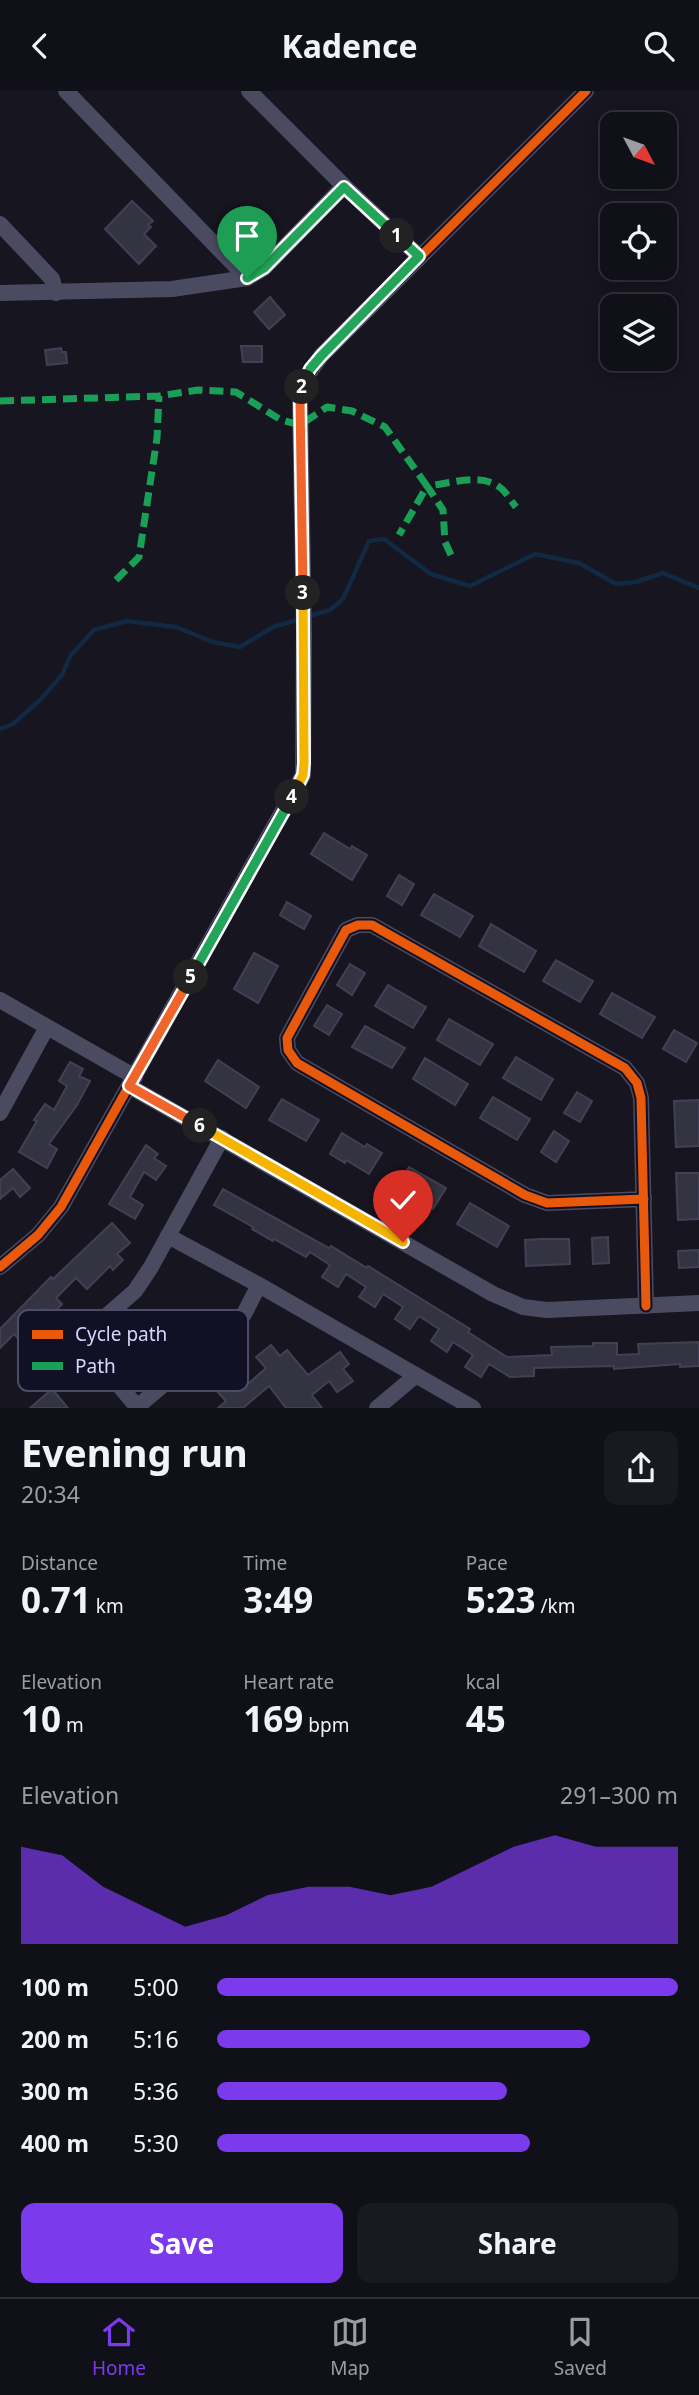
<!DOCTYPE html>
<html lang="en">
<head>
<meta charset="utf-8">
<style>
	:root { --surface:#101018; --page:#191921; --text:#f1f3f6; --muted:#9c9da2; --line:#303037; --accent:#7c3aed }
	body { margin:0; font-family:"Noto Sans",sans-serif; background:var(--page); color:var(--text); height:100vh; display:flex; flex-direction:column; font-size:26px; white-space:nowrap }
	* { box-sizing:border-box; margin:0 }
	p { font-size:23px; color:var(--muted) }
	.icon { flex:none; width:38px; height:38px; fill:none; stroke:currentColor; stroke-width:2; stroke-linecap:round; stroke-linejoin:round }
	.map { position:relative; height:1317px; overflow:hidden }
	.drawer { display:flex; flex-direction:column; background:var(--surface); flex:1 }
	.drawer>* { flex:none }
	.needle { width:46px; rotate:131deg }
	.controls { position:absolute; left:600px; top:21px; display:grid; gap:14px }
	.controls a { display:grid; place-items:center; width:77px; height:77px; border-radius:14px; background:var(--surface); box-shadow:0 4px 18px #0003,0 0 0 2px var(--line); font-size:35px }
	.pin { position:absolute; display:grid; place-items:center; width:60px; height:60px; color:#fff; margin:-72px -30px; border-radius:50% 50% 50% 0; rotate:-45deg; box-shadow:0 0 7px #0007 }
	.pin .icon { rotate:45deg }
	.km { position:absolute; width:35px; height:35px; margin:-18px; border-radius:50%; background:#222; color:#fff; font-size:19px; line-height:35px; text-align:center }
	.round { display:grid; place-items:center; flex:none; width:74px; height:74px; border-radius:14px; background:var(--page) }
	.headline { display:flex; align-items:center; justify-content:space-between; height:119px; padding:0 21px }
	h1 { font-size:38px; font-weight:700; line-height:52px }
	.stats { display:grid; grid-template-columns:repeat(3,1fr); gap:10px; height:119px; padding:7px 21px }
	.stats div { display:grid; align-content:center }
	.stats b { font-size:35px; font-weight:700 }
	.stats small { font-size:19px; font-weight:400 }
	.stats p { font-size:19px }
	.chart { height:196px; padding:14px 21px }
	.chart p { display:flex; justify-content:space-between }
	.chart svg { width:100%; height:126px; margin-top:7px; fill:var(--accent); opacity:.7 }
	.primary-button { display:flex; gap:14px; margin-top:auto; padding:14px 21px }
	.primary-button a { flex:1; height:80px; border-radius:14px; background:var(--accent); color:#fff; font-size:28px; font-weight:700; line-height:80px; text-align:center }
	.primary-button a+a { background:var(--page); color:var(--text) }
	ul { padding:0 21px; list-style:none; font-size:23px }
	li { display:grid; grid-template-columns:112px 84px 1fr; align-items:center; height:52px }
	li i { height:18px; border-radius:9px; background:var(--accent) }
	header { display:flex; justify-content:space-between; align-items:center; height:91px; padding:0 21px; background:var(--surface); font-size:32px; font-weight:700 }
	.menu { display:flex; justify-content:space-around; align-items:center; height:98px; border-top:2px solid var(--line); background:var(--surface); font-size:19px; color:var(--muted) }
	.menu a { display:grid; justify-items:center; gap:4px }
	.menu .active { color:var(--accent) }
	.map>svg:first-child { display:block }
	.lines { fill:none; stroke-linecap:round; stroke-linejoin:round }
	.stream { stroke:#112943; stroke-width:4.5 }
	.building { fill:#343342; stroke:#424053; stroke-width:2 }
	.minor { stroke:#4a4b60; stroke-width:16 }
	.quiet { stroke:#1a9f57; stroke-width:7; stroke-dasharray:14 7; stroke-linecap:butt }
	.cycleway-casing { stroke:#121025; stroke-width:13 }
	.cycleway { stroke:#e8590c; stroke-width:9 }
	.split-1-casing { stroke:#fff; stroke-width:14 }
	.split-2-casing { stroke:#fff; stroke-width:14 }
	.split-3-casing { stroke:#fff; stroke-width:14 }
	.split-4-casing { stroke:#fff; stroke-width:14 }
	.split-5-casing { stroke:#fff; stroke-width:14 }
	.split-6-casing { stroke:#fff; stroke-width:14 }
	.split-7-casing { stroke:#fff; stroke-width:14 }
	.split-1 { stroke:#22a559; stroke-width:9 }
	.split-2 { stroke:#22a559; stroke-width:9 }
	.split-3 { stroke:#f0652b; stroke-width:9 }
	.split-4 { stroke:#f5b400; stroke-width:9 }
	.split-5 { stroke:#22a559; stroke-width:9 }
	.split-6 { stroke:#f0652b; stroke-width:9 }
	.split-7 { stroke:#f5b400; stroke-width:9 }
	.key { fill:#121025; stroke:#4d4b66; stroke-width:2 }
	.key-label { font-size:19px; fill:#d7d6fc }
</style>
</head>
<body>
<header><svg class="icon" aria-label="back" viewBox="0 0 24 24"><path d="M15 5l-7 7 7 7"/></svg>Kadence<svg class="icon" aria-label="search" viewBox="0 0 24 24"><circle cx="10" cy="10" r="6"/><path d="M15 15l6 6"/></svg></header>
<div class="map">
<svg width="699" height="1317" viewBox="0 0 699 1317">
	<rect width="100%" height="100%" fill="#161520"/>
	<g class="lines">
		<g class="stream">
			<polyline points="309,525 330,519 343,508 369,450 384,448 431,483 470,495 535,463 579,472 616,493 636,491 663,482 699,497"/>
			<polyline points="0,638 13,633 40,609 62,584 71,564 94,539 127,530 176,536 213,551 240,556 273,536 301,528"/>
		</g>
	</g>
	<g class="building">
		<polygon points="132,110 153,130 148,134 151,136 144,143 156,155 139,173 105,138"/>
		<polygon points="270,206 285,224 269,238 254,221"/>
		<polygon points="241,255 262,255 262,271 243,271"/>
		<polygon points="61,257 62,261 66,261 67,272 47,274 45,259"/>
		<polygon points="324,742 350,758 352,755 367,764 352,789 311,763"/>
		<polygon points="399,784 414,793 402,814 387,805"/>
		<polygon points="434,803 473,825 460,846 421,824"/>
		<polygon points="287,811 311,825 304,838 280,824"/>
		<polygon points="491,833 536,860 524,881 479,855"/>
		<polygon points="254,862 278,875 258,912 234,898"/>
		<polygon points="556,869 593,890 580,911 543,890"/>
		<polygon points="350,873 365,882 352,904 337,894"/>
		<polygon points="388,894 426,916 413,937 375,915"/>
		<polygon points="612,902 655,926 642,947 600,923"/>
		<polygon points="327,914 342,923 329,944 314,935"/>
		<polygon points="449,928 493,953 480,974 437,949"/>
		<polygon points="365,935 405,957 392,977 352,956"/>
		<polygon points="674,939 697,952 686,971 663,958"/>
		<polygon points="516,966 553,988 541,1009 503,987"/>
		<polygon points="425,967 468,993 455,1014 413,988"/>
		<polygon points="218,969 259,996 246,1017 205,990"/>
		<polygon points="70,971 83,978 79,985 90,990 77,1014 49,1053 57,1058 47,1077 19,1061 37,1030 34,1029 45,1013 54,1019 67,995 59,990"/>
		<polygon points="577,1001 592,1010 580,1031 564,1022"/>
		<polygon points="493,1006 530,1028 517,1049 480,1027"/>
		<polygon points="282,1008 319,1029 306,1050 269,1029"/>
		<polygon points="699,1009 699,1055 676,1056 674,1010"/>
		<polygon points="554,1040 569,1050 556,1071 541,1061"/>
		<polygon points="342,1042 365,1056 367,1053 382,1062 369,1083 346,1069 345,1072 330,1063"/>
		<polygon points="146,1054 158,1063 154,1067 166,1075 156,1089 144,1081 130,1106 143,1114 135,1128 109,1113"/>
		<polygon points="409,1076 446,1097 433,1118 396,1097"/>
		<polygon points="13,1078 30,1097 20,1106 13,1097 0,1108 0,1089"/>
		<polygon points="676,1082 699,1082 699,1128 678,1129"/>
		<polygon points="223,1098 329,1157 331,1155 367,1177 368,1175 470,1238 468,1241 507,1266 552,1264 551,1256 593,1255 593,1252 617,1252 617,1264 639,1263 638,1253 699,1251 699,1275 680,1276 680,1273 614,1278 614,1275 534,1277 534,1285 510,1286 489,1273 481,1286 465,1276 473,1264 453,1251 447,1261 431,1250 439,1238 419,1225 410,1238 395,1228 403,1216 383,1203 375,1216 359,1206 366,1196 346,1183 338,1196 322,1186 330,1174 310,1161 306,1166 274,1148 273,1150 252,1138 253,1136 214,1114"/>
		<polygon points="470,1112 509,1135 497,1156 457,1133"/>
		<polygon points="112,1132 130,1152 117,1163 123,1169 113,1179 110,1175 87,1198 76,1187 56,1207 62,1213 52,1224 46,1218 27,1237 33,1242 23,1252 14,1243 0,1257 0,1238 51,1186 53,1188"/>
		<polygon points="608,1146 609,1172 593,1173 592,1147"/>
		<polygon points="541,1148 569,1148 570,1173 526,1175 525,1149"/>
		<polygon points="699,1159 699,1176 679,1177 678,1160"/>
		<polygon points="271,1254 280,1265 287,1259 308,1284 340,1261 349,1273 343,1278 353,1290 337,1301 329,1290 312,1304 322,1317 286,1317 269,1295 243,1317 218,1317 226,1310 216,1299 231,1287 240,1298 248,1293 266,1277 256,1266"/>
		<polygon points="52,1298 68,1317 30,1317"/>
	</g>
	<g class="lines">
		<g class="minor">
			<polyline points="66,0 247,187"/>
			<polyline points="249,0 344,95 419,165"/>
			<polyline points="0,133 52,188 56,202"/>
			<polyline points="0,202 172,198 247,187 264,177 344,95"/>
			<polyline points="0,909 135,986"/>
			<polyline points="129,995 493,1203 523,1216 547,1219 699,1212"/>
			<polyline points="0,1022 47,936"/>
			<polyline points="644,1108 547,1112 525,1104 297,972 288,959 287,947 346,839 358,834 372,834 625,977 637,992 641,1007 646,1215"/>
			<polyline points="168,1145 259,1194 473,1317"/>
			<polyline points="0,1176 38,1144 61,1116 303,684 304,541 300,310 304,289 321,265 586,0"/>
			<polyline points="80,1248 138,1317"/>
			<polyline points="32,1283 80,1248 135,1200 151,1176 222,1047"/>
			<polyline points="137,1316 227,1240 244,1223 259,1194"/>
			<polyline points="377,1317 415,1285"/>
		</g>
		<g class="quiet">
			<polyline points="0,310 159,305 198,299 236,301 281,329 300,334 327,316 352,320 385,336 427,395 399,444"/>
			<path d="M 451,464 L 445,451 L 443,419 L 427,395 C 449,393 478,382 498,395 C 505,399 511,410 516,416"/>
			<polyline points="116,489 139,466 157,347 159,305"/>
		</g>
		<defs>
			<g id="cycleway">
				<polyline points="644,1108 547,1112 525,1104 297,972 288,959 287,947 346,839 358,834 372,834 625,977 637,992 641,1007 646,1215"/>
				<polyline points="0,1176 38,1144 61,1116 303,684 304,541 300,310 304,289 321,265 586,0"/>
			</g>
		</defs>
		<use href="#cycleway" class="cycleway-casing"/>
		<use href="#cycleway" class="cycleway"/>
	</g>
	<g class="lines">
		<defs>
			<polyline id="split-1" points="247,187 264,177 344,96 397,145"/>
			<polyline id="split-2" points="302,296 310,278 321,265 419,165 397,145"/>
			<polyline id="split-3" points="302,296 300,310 303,502"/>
			<polyline id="split-4" points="292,706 303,684 304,672 303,502"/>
			<polyline id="split-5" points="191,886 292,706"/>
			<polyline id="split-6" points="191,886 129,995 200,1035"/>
			<polyline id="split-7" points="200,1035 403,1151"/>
		</defs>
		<use href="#split-1" class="split-1-casing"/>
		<use href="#split-2" class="split-2-casing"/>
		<use href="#split-3" class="split-3-casing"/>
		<use href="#split-4" class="split-4-casing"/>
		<use href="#split-5" class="split-5-casing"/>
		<use href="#split-6" class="split-6-casing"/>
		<use href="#split-7" class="split-7-casing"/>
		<use href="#split-1" class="split-1"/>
		<use href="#split-2" class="split-2"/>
		<use href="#split-3" class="split-3"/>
		<use href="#split-4" class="split-4"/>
		<use href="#split-5" class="split-5"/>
		<use href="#split-6" class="split-6"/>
		<use href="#split-7" class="split-7"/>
	</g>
	<rect x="18" y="1219" width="230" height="81" rx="10" class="key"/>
	<rect x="32" y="1239" width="31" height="9" fill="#e8590c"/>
	<rect x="32" y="1271" width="31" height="8" fill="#1a9f57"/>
	<g class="key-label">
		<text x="75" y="1250">Cycle path</text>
		<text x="75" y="1282">Path</text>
	</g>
</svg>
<div class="controls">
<a><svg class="needle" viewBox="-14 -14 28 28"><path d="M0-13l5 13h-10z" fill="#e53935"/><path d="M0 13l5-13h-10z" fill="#9c9da2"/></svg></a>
<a><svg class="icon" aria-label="locate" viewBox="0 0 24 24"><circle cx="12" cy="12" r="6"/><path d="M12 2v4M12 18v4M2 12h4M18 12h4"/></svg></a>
<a><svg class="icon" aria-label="layers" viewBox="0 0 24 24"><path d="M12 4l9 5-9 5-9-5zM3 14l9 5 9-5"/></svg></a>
</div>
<div class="pin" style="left:247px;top:187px;background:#1e9e55"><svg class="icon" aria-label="arrive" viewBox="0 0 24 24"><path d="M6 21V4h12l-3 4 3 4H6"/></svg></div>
<div class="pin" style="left:403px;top:1151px;background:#d93025"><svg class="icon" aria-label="check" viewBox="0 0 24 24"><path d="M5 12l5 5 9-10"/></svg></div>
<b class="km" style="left:397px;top:145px">1</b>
<b class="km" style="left:302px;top:296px">2</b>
<b class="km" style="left:303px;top:502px">3</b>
<b class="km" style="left:292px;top:706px">4</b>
<b class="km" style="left:191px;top:886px">5</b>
<b class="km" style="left:200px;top:1035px">6</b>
</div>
<section class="drawer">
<div class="headline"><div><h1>Evening run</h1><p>20:34</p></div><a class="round"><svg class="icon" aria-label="share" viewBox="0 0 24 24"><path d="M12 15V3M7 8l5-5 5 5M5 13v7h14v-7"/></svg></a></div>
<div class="stats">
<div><p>Distance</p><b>0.71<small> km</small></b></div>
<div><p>Time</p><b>3:49</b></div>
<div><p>Pace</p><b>5:23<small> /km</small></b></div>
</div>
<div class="stats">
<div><p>Elevation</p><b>10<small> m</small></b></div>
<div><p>Heart rate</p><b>169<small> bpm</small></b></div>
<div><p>kcal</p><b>45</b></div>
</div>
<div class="chart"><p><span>Elevation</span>291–300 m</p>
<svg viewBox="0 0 160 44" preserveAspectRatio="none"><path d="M0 44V10L10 13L20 24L30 31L40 38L50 34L60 27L70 24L80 24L90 27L100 24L110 17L120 10L130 6L140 10L150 10L160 10V44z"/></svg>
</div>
<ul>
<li><b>100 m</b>5:00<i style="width:100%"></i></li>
<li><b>200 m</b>5:16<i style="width:81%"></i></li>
<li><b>300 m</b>5:36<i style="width:63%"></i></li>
<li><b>400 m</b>5:30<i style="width:68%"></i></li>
</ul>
<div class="primary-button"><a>Save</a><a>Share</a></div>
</section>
<nav class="menu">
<a class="active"><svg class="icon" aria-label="home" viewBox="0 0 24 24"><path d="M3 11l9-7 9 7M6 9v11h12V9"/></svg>Home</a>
<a><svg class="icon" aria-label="map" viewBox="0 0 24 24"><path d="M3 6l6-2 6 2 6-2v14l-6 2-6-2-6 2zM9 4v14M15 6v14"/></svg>Map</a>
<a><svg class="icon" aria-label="saved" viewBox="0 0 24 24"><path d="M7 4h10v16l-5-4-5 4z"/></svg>Saved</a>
</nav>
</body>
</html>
